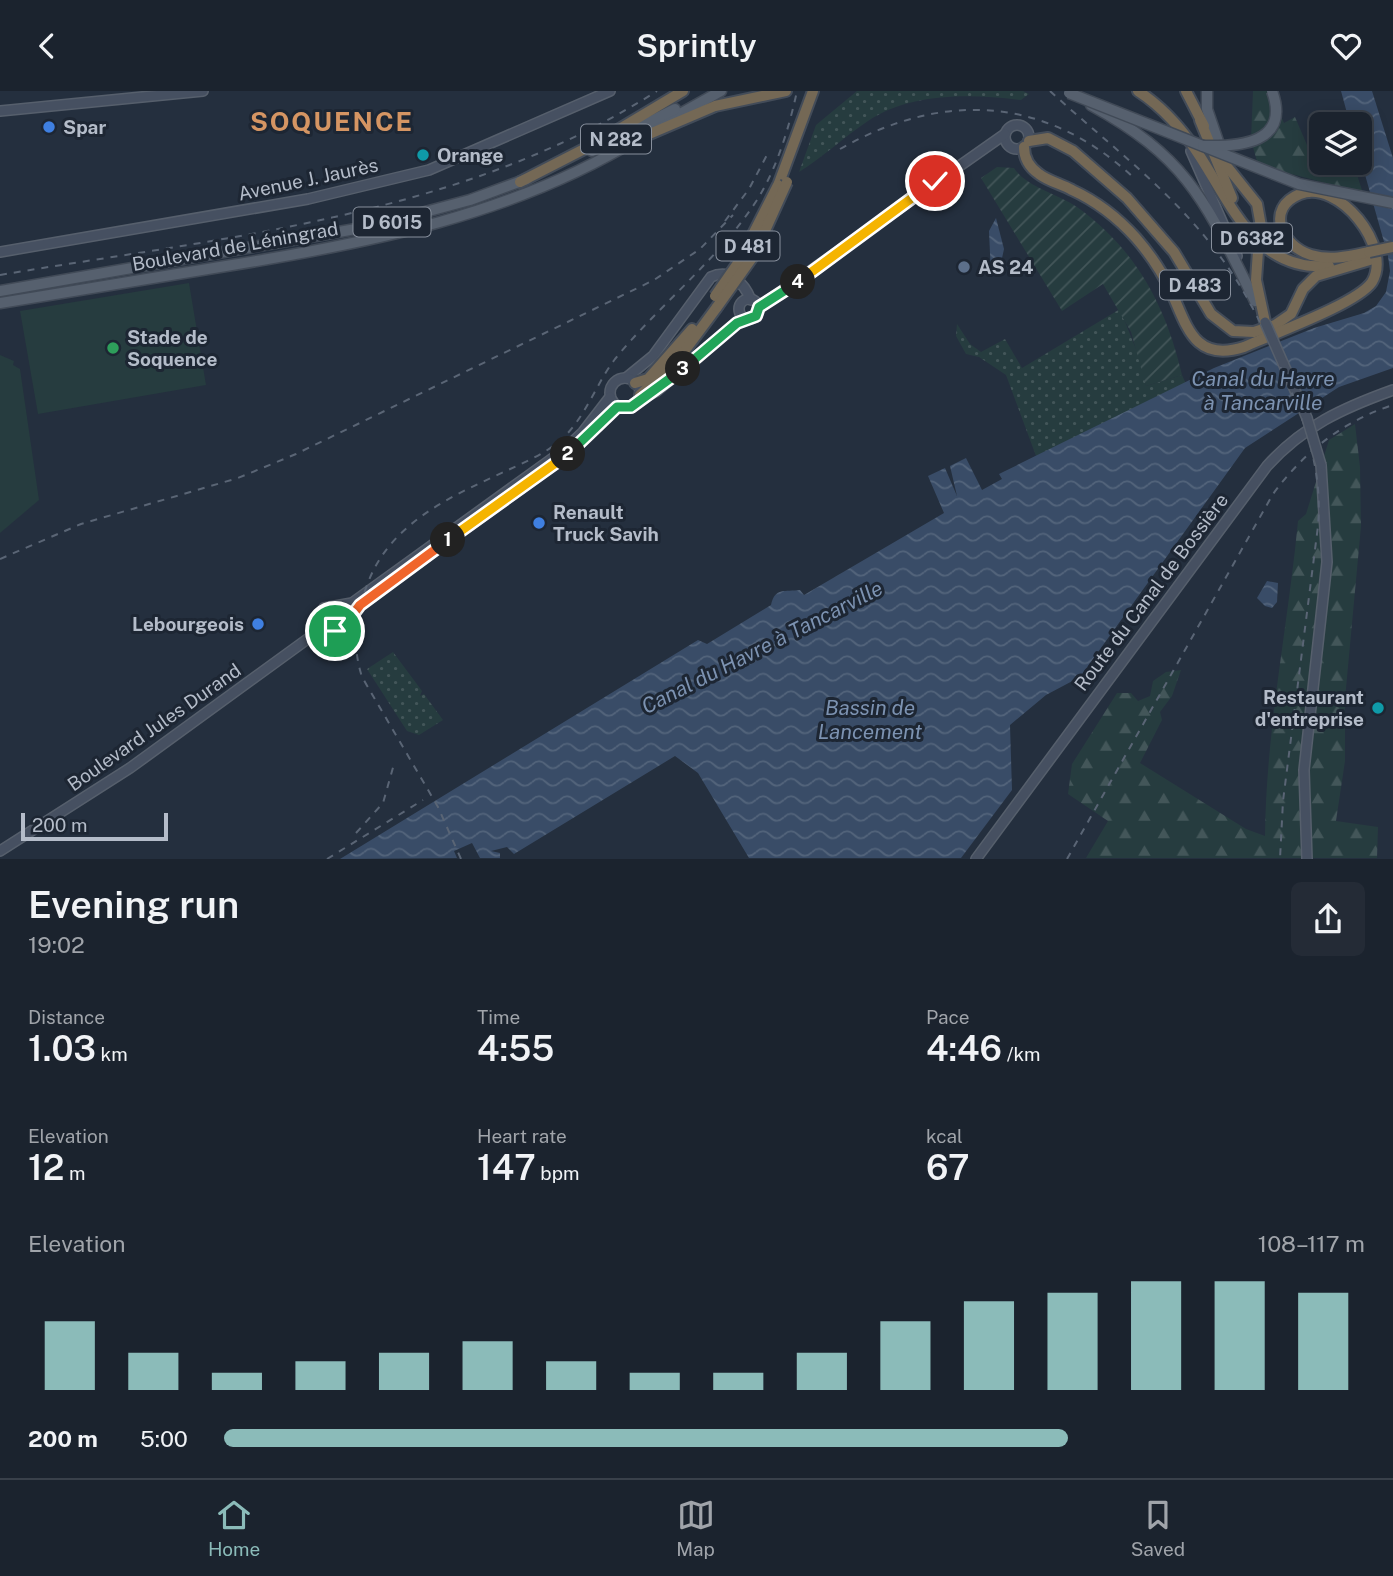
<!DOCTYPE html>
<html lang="en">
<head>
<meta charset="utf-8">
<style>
	:root { --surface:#1b232e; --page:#242b36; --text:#f1f3f6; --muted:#a0a4aa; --line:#39404a; --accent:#8bbbb9 }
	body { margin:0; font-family:"Public Sans",sans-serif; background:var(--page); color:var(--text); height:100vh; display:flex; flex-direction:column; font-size:26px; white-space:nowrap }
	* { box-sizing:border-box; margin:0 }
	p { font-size:23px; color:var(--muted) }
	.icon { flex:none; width:38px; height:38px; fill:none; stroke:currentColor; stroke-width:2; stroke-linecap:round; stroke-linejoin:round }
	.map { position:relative; height:768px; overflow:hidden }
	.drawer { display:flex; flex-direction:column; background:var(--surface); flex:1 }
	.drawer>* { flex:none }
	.controls { position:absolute; left:1309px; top:21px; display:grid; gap:14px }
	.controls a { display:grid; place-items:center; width:63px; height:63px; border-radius:10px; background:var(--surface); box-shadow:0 4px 18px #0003,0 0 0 2px var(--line); font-size:35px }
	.scale { position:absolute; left:21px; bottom:18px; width:147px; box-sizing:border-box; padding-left:7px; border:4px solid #b4bcc9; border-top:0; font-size:19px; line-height:24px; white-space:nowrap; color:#b4bcc9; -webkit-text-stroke:5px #1d2633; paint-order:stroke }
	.pin { position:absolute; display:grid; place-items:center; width:60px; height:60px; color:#fff; margin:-30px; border:4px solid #fff; border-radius:50%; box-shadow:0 2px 7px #0007 }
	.km { position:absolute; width:35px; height:35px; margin:-18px; border-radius:50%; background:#222; color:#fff; font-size:19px; line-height:35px; text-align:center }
	.round { display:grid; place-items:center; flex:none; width:74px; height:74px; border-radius:10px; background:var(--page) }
	.overview { display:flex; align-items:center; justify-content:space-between; height:119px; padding:0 28px }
	h1 { font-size:38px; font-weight:600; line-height:52px }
	.metrics { display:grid; grid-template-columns:repeat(3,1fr); gap:10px; height:119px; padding:7px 28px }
	.metrics div { display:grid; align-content:center }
	.metrics b { font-size:35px; font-weight:600 }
	.metrics small { font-size:19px; font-weight:400 }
	.metrics p { font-size:19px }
	.chart { height:196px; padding:14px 28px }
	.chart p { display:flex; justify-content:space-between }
	.chart svg { width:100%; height:126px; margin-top:7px; stroke:var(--accent); stroke-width:6 }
	ul { padding:0 28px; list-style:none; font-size:23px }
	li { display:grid; grid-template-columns:112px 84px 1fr; align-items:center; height:52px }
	li i { height:18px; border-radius:9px; background:var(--accent) }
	header { display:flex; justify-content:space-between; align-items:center; height:91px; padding:0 28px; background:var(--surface); font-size:32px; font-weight:600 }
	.dock { display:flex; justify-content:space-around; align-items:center; height:98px; border-top:2px solid var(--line); background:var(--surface); font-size:19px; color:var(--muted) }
	.dock a { display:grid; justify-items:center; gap:4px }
	.dock .current { color:var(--accent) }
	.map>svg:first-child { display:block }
	.grass { fill:url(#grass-dots) }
	.forest { fill:url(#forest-firs) }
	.garden { fill:url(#garden-furrows) }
	.pitch { fill:#263c3f }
	.water { fill:url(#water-waves) }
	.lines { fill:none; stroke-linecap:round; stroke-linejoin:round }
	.secondary-casing { stroke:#565f6c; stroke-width:12 }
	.primary-casing { stroke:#414a57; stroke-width:13 }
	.highway-casing { stroke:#434c59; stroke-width:14 }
	.secondary { stroke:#465061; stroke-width:9 }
	.primary { stroke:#56606e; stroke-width:10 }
	.highway { stroke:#746855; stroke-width:10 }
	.rail { stroke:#5a6575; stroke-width:2; stroke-dasharray:7 7; stroke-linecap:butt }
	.secondary-bridge-casing { stroke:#565f6c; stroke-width:12; stroke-linecap:butt }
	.primary-bridge-casing { stroke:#414a57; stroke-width:13; stroke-linecap:butt }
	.highway-bridge-casing { stroke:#434c59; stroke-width:14; stroke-linecap:butt }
	.secondary-bridge { stroke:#465061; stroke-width:9 }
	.primary-bridge { stroke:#56606e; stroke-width:10 }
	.highway-bridge { stroke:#746855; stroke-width:10 }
	.split-1-casing { stroke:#fff; stroke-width:14 }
	.split-2-casing { stroke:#fff; stroke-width:14 }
	.split-3-casing { stroke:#fff; stroke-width:14 }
	.split-4-casing { stroke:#fff; stroke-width:14 }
	.split-5-casing { stroke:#fff; stroke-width:14 }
	.split-1 { stroke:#f0652b; stroke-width:9 }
	.split-2 { stroke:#f5b400; stroke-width:9 }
	.split-3 { stroke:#22a559; stroke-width:9 }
	.split-4 { stroke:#22a559; stroke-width:9 }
	.split-5 { stroke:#f5b400; stroke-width:9 }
	.shop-dot { fill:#3f7fe0; stroke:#1d2633; stroke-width:2.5 }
	.culture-dot { fill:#0f9aa8; stroke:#1d2633; stroke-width:2.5 }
	.service-dot { fill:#5c6f8a; stroke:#1d2633; stroke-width:2.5 }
	.leisure-dot { fill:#2e9e5b; stroke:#1d2633; stroke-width:2.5 }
	.labels { text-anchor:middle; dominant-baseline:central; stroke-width:6; stroke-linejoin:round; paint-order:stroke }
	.shield { fill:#1d2633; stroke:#878f9c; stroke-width:2 }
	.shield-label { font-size:18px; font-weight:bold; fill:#b4bcc9 }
	.poi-label { font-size:19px; font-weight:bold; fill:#b4bcc9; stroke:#1d2633; text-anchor:start }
	.street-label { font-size:19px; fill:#b4bcc9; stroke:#1d2633 }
	.water-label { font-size:21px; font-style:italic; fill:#7c92b1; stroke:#1d2633 }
	.district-label { font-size:26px; font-weight:bold; letter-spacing:2px; fill:#d59563; stroke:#1d2633 }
</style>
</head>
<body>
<header><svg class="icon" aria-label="back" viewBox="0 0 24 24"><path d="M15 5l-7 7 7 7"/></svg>Sprintly<svg class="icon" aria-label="heart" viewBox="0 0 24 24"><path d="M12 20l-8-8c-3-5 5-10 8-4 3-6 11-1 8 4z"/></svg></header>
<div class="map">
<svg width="1393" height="768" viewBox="0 0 1393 768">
	<defs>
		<pattern id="grass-dots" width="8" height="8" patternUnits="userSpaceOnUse" patternTransform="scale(1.75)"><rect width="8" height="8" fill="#263c3f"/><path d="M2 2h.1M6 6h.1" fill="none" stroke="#435659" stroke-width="1.8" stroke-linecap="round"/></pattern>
		<pattern id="forest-firs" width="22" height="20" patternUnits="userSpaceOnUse" patternTransform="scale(1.75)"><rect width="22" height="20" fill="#263c3f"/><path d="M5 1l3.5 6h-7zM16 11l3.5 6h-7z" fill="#435659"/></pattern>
		<pattern id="garden-furrows" width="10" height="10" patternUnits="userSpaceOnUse" patternTransform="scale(1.75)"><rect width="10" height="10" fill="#263c3f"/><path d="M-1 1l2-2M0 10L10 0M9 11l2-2" fill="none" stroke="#435659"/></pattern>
		<pattern id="water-waves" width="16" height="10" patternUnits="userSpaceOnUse" patternTransform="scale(1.75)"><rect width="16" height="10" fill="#394c67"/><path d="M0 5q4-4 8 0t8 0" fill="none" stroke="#53647b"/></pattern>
	</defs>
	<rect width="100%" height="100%" fill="#242f3e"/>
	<g class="grass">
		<path d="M 857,0 L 1023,0 L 1029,3 L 1021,9 C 971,3 912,1 868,30 C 844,46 823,66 799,81 L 816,34 Z"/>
		<polygon points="1120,218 1140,268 1146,295 1182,284 1186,293 1036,365 1006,284 979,266 966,263 956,245 957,233 970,253 981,261 1005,248 1022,277"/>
		<polygon points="393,561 422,600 420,605 424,603 443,629 419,644 407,640 367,578"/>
	</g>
	<g class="forest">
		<polygon points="1253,0 1270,0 1284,32 1295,26 1310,61 1321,58 1321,72 1353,72 1363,102 1258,74 1251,49"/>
		<path d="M 1355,333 L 1360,376 L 1361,435 L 1345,608 L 1345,670 L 1336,730 L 1378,736 L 1377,767 L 1086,767 L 1108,730 L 1068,703 L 1072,673 L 1117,602 L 1131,602 L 1138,610 L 1150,605 L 1153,590 L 1166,581 L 1181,579 L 1172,605 L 1160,621 L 1162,629 L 1140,672 L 1246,738 L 1265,745 C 1266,639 1288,535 1298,430 L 1306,423 L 1329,349 Z"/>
	</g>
	<path class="garden" d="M 997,76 L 1014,77 C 1026,96 1058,103 1077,116 C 1136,158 1166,215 1182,284 L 1146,295 L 1131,241 L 1103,193 L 1062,220 L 981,87 Z"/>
	<g class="pitch">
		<polygon points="189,192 206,294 38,323 20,220"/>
		<polygon points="0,264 14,270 13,274 20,278 39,409 0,442"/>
	</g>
	<g class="water">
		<path d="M 1341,0 L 1372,0 L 1393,67 L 1393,277 L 1339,296 L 1245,357 L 1080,586 L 1046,604 L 1010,634 L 1012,699 L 961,767 L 749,767 L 698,682 L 675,665 L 514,763 L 507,756 L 491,760 L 500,762 L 500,767 L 480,767 L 472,752 L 454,760 L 457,767 L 340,768 L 698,549 L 707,553 L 771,514 C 775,496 785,501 800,499 L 804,504 L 944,422 L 928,385 L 945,377 L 957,405 L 950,375 L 966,367 L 982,399 L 1002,388 L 999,383 L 1214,277 L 1314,237 L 1364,222 L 1376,215 L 1386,201 L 1390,180 L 1388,165 L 1360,66 L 1360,33 L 1350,33 Z"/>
		<polygon points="996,127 1004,158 999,181 991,184 989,140"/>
		<polygon points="1267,490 1278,492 1277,511 1272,517 1265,515 1257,507"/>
	</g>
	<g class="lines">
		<defs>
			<g id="secondary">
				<polyline points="0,20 203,0"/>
				<circle cx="1017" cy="46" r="12"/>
				<polyline points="1191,60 1237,165"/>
				<polyline points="0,161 308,108 429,79 610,0"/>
				<circle cx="749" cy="218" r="10"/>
				<polyline points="759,216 1005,43"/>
				<polyline points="1283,272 1307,327"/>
				<path d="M 626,287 L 653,265 L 711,186 C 730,177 744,192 751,209"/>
				<circle cx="625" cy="302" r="15"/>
				<polyline points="610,306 583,341 564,359 352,512 324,517 320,528 324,536 335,540 343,537 360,514 540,384 617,316"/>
				<polyline points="638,309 657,300 737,232 749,228"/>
				<polyline points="0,760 130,677 324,536"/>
				<path d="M 976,768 L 1267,375 C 1303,335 1343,317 1393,299"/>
				<polyline points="1307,768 1304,679 1327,471 1321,374"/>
			</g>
			<g id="primary">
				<polyline points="1207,0 1207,18 1222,62"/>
				<path d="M 1091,14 C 1190,68 1207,114 1255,210"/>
				<polyline points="655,37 721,0"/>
				<polyline points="592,60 675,18"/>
				<polyline points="0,200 373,135 470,109 527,88"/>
				<path d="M 0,212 C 75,200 150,187 226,175 C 369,152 513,124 639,47"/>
			</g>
			<g id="highway">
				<path d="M 1138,0 C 1164,17 1184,40 1201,67 C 1233,117 1258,181 1329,175"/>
				<polyline points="1186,0 1204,35"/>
				<polyline points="1200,29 1232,107"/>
				<polyline points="633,50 715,15 786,0"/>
				<polyline points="1029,50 1048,47 1073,60 1127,107 1174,161 1211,223 1233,240 1254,241 1275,234 1291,223 1303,198 1316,185 1373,168"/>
				<path d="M 1024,56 C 1024,68 1029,76 1039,83 C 1048,90 1061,93 1072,99 C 1096,110 1118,127 1136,147 C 1150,163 1162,181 1171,200 C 1187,235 1194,272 1244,256 C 1272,243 1357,213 1372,191 C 1393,156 1339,88 1300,103 C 1265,117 1281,155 1311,164 C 1331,170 1350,165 1369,161"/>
				<polyline points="1221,68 1257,113 1262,141"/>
				<polyline points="520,91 596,52 683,0"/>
				<polyline points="779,92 813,0"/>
				<polyline points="1258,160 1256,189 1265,231"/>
				<polyline points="635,292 648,288 692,238"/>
				<polyline points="640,304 677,270 717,216"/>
			</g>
		</defs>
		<use href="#secondary" class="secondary-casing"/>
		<use href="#primary" class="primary-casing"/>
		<use href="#highway" class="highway-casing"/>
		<use href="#secondary" class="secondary"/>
		<use href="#primary" class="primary"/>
		<use href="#highway" class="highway"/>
		<g class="rail">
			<path d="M 1050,0 C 1109,54 1175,102 1222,168 C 1251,207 1272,255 1291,300 C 1310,344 1322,387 1318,435 L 1283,710 L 1280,768"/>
			<path d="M 840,58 C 942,0 1045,4 1134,87"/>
			<polyline points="725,130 749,98 768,62"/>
			<path d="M 0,184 C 225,146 460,126 657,0"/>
			<polyline points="0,468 81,433 238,387 296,363 654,189 700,158 733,124"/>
			<polyline points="356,742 383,712 394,673"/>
			<polyline points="327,768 423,709"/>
			<path d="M 461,768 L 438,716 L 362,586 C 352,554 355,528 366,497 C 388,432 450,406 508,379 C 527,370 547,362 563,347 C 586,325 596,293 615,268 C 660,213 718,169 757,109 C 777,77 789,37 797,0"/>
			<path d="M 1067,768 L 1273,403 C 1304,361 1343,330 1393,314"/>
		</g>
		<defs>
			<g id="secondary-bridge">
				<polyline points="1265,231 1283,272"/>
				<polyline points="1307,327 1321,374"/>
			</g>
			<g id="primary-bridge">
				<polyline points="1069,2 1299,93 1393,112"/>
				<path d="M 1203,55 C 1240,56 1291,52 1272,0"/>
			</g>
			<g id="highway-bridge">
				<polyline points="1258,160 1262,141"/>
				<polyline points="1369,161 1393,156"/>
				<polyline points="715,205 740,169 778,94"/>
				<polyline points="717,216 754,164 787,91"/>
			</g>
		</defs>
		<use href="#secondary-bridge" class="secondary-bridge-casing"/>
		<use href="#primary-bridge" class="primary-bridge-casing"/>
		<use href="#highway-bridge" class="highway-bridge-casing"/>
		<use href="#secondary-bridge" class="secondary-bridge"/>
		<use href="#primary-bridge" class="primary-bridge"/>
		<use href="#highway-bridge" class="highway-bridge"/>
	</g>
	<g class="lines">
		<defs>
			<polyline id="split-1" points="335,540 343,537 360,514 448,449"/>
			<polyline id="split-2" points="448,449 568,363"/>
			<polyline id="split-3" points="568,363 617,316 631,316 683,278"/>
			<polyline id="split-4" points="683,278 737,232 756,225 759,216 798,191"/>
			<polyline id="split-5" points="798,191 935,90"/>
		</defs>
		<use href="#split-1" class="split-1-casing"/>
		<use href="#split-2" class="split-2-casing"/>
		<use href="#split-3" class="split-3-casing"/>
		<use href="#split-4" class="split-4-casing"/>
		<use href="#split-5" class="split-5-casing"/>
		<use href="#split-1" class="split-1"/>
		<use href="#split-2" class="split-2"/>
		<use href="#split-3" class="split-3"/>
		<use href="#split-4" class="split-4"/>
		<use href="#split-5" class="split-5"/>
	</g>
	<g class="shop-dot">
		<circle cx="49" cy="36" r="7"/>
		<circle cx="539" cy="432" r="7"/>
		<circle cx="258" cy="533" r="7"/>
	</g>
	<g class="culture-dot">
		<circle cx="423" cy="64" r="7"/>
		<circle cx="1378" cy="617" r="7"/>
	</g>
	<circle class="service-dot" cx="964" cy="176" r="7"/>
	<circle class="leisure-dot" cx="113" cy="257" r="7"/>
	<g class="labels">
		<g class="shield">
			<rect x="581" y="33.5" width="70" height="29" rx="5"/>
			<rect x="353.5" y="116.5" width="77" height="29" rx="5"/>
			<rect x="1212" y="132.5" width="80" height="29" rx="5"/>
			<rect x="716.5" y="140.5" width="63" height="29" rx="5"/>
			<rect x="1160" y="179.5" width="70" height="29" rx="5"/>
		</g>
		<g class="shield-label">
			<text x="616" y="48">N 282</text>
			<text x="392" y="131">D 6015</text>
			<text x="1252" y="147">D 6382</text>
			<text x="748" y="155">D 481</text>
			<text x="1195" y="194">D 483</text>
		</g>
		<g class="poi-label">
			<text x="63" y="36">Spar</text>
			<text x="437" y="64">Orange</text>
			<text x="978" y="176">AS 24</text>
			<text x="127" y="246">Stade de<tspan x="127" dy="22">Soquence</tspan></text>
			<text x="553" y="421">Renault<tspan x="553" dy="22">Truck Savih</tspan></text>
			<text x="244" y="533" text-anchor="end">Lebourgeois</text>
			<text x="1364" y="606" text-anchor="end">Restaurant<tspan x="1364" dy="22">d'entreprise</tspan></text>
		</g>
		<g class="street-label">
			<text transform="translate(308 88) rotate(-12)">Avenue J. Jaurès</text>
			<text transform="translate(235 155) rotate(-10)">Boulevard de Léningrad</text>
			<text transform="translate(1151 501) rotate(-53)">Route du Canal de Bossière</text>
			<text transform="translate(154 636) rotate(-35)">Boulevard Jules Durand</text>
		</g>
		<g class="water-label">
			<text x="1263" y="287">Canal du Havre<tspan x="1263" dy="24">à Tancarville</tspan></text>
			<text transform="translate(762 556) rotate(-27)">Canal du Havre à Tancarville</text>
			<text x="870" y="616">Bassin de<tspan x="870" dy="24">Lancement</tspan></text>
		</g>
		<g class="district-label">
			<text x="332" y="30">SOQUENCE</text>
		</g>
	</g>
</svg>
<div class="controls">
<a><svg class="icon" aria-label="layers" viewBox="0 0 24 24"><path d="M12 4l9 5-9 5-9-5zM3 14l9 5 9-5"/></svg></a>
</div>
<div class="scale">200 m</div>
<div class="pin" style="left:335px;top:540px;background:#1e9e55"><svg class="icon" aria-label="arrive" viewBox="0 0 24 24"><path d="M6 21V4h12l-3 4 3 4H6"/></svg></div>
<div class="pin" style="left:935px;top:90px;background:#d93025"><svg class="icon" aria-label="check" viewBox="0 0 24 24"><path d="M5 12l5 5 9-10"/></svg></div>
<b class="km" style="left:448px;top:449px">1</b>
<b class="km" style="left:568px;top:363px">2</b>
<b class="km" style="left:683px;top:278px">3</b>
<b class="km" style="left:798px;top:191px">4</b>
</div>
<section class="drawer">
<div class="overview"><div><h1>Evening run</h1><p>19:02</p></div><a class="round"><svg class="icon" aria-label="share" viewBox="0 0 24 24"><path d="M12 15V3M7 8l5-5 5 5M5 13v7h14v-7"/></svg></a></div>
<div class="metrics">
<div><p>Distance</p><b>1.03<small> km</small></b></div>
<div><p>Time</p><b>4:55</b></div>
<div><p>Pace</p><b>4:46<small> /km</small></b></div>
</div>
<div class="metrics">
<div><p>Elevation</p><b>12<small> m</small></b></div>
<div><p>Heart rate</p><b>147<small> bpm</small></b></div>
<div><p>kcal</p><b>67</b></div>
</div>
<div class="chart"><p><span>Elevation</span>108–117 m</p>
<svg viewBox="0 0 160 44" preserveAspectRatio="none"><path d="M5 44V20M15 44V31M25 44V38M35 44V34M45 44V31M55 44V27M65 44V34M75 44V38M85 44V38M95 44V31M105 44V20M115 44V13M125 44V10M135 44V6M145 44V6M155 44V10"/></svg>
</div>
<ul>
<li><b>200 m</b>5:00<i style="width:74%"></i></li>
</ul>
</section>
<nav class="dock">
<a class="current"><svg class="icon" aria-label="home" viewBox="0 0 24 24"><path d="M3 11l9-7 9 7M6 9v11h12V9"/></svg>Home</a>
<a><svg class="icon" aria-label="map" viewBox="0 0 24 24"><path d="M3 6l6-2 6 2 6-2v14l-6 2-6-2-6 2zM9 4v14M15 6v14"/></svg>Map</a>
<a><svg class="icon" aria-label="saved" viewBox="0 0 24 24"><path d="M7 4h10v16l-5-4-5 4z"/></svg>Saved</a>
</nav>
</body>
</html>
